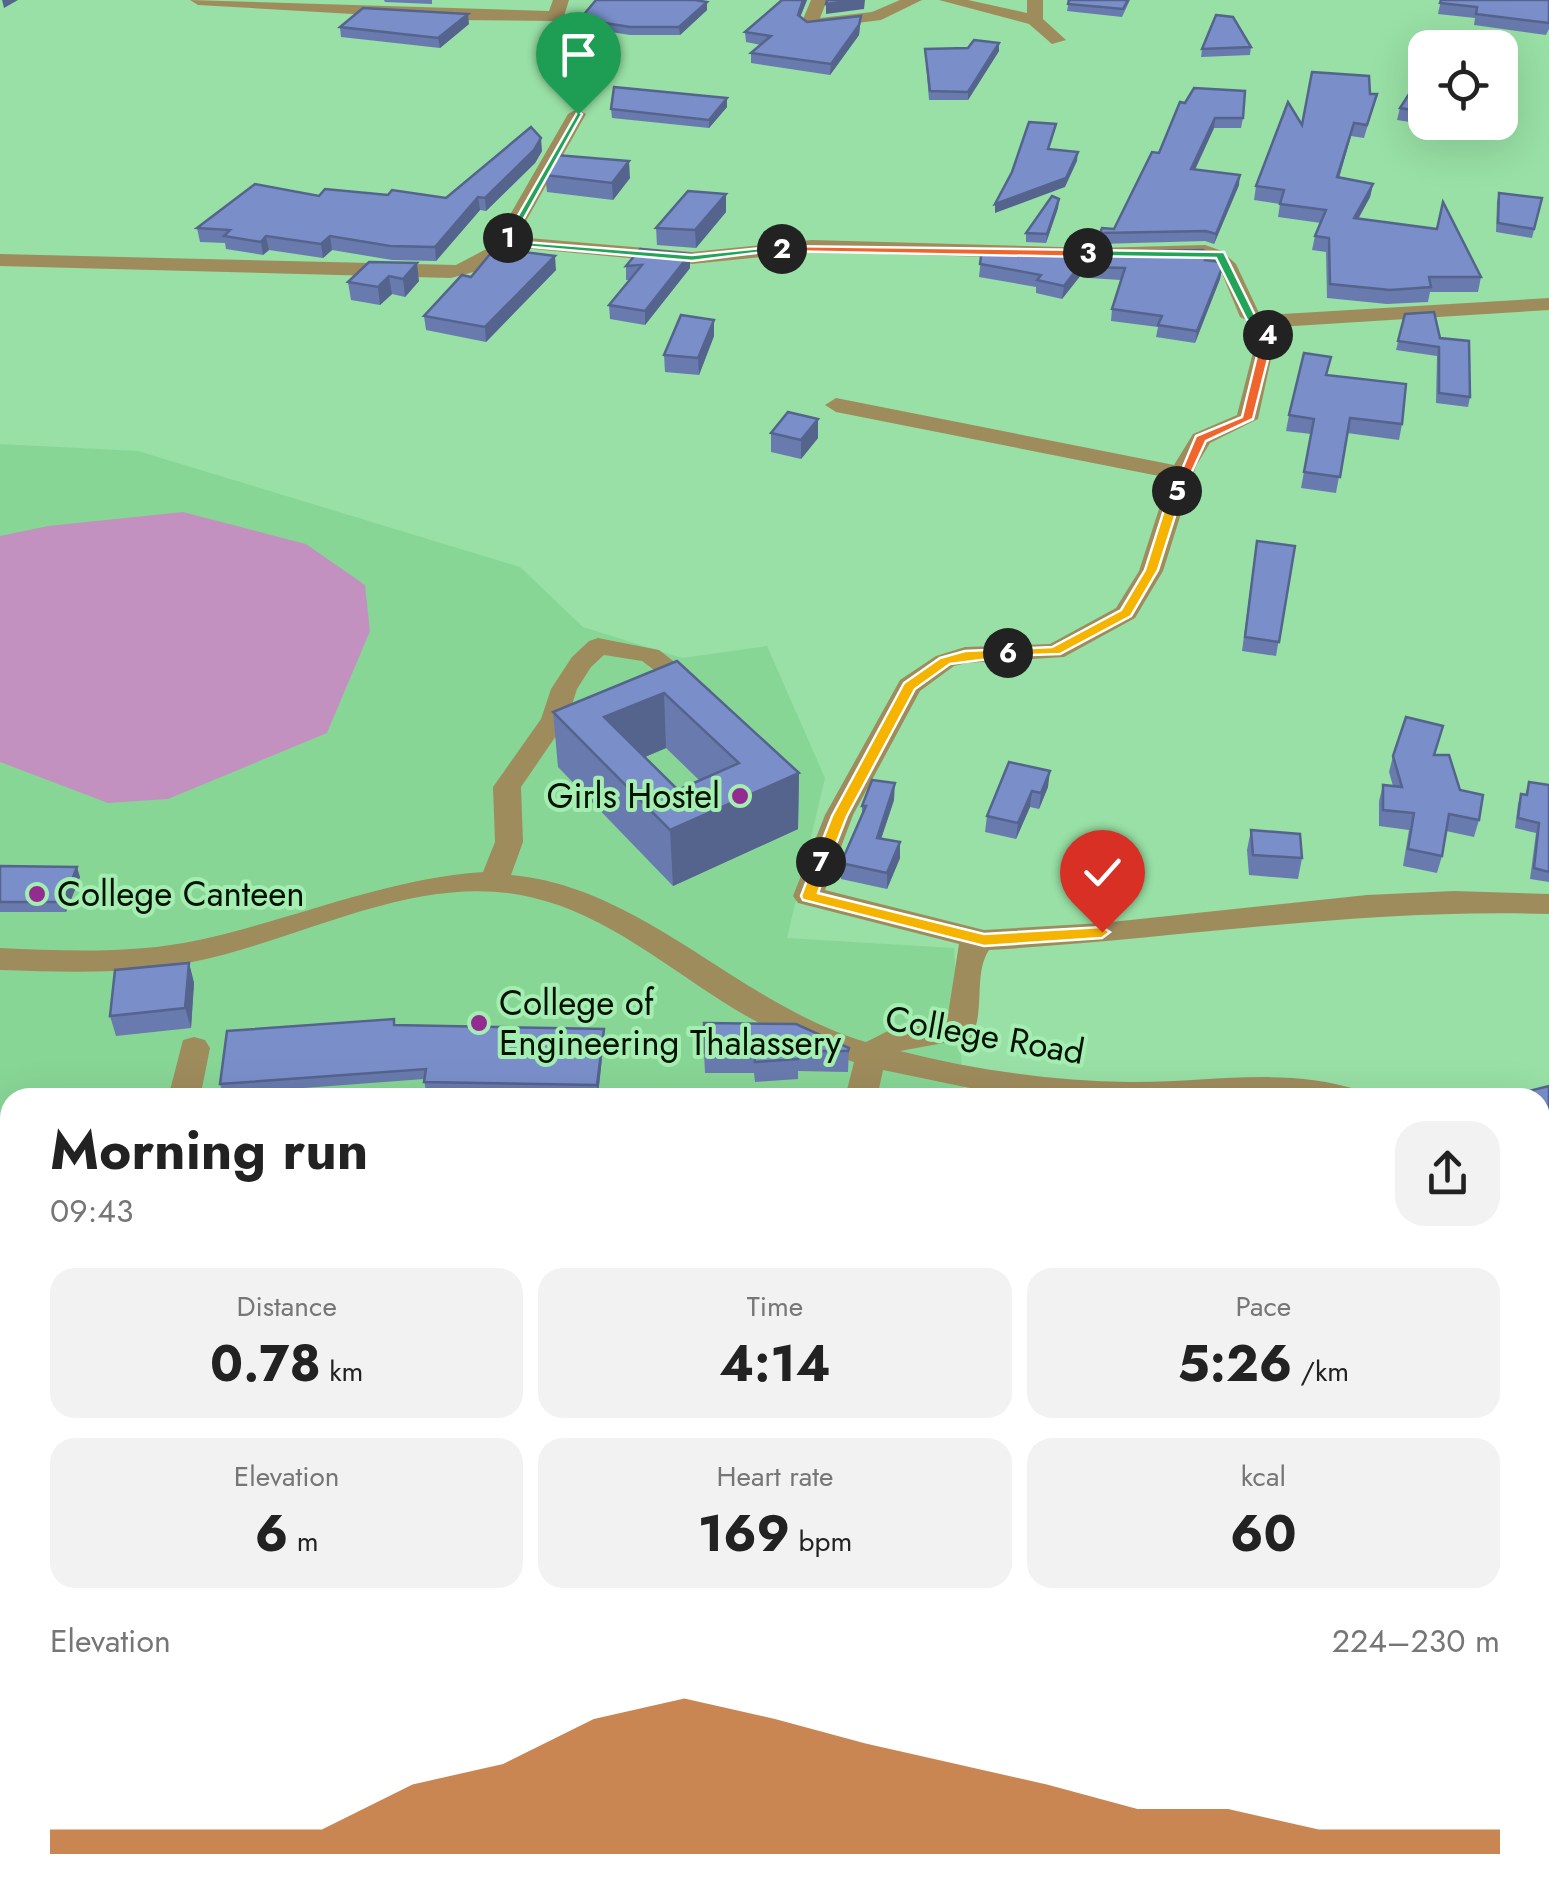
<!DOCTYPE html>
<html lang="en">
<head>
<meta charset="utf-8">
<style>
	:root { --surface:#fff; --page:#f2f2f2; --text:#222; --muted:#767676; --accent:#b45309 }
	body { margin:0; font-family:Jost,sans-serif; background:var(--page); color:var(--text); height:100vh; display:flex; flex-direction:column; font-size:38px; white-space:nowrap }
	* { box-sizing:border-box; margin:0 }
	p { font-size:32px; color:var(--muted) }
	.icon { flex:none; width:55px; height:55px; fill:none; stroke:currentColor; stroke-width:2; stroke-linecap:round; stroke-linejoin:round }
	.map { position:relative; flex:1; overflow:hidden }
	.details { position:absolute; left:0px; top:1088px; width:1550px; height:812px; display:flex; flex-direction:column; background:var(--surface); border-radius:30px 30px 0 0; box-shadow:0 10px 40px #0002 }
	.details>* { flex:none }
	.controls { position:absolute; left:1408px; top:30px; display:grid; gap:20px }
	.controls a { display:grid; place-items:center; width:110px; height:110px; border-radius:20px; background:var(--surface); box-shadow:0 10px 40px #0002; font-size:50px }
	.pin { position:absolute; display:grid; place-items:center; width:85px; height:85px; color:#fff; margin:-102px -42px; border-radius:50% 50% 50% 0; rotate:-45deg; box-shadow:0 0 10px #0007 }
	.pin .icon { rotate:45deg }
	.km { position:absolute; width:50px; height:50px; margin:-25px; border-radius:50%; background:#222; color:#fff; font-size:28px; line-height:50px; text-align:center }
	.round { display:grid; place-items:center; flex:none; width:105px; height:105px; border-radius:30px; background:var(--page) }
	.overview { display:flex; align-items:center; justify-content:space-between; height:170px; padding:0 50px }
	h1 { font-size:55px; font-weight:700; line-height:75px }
	.figures { display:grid; grid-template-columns:repeat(3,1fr); gap:15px; height:170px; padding:10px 50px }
	.figures div { display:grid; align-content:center; border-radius:25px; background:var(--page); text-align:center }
	.figures b { font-size:50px; font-weight:700 }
	.figures small { font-size:28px; font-weight:400 }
	.figures p { font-size:28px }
	.chart { height:280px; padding:20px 50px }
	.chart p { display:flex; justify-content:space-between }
	.chart svg { width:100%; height:180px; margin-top:10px; fill:var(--accent); opacity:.7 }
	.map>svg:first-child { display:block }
	.built { fill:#88d696 }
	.green { fill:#c391bf }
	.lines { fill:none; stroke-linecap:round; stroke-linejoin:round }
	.minor { fill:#9f8c5d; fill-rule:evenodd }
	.wall { fill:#697bae; fill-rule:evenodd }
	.shaded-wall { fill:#55648d }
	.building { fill:#7a8fca; stroke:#55648d; stroke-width:2.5; fill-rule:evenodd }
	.split-1 { fill:#22a559; stroke:#fff; stroke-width:2.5 }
	.split-2 { fill:#22a559; stroke:#fff; stroke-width:2.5 }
	.split-3 { fill:#f0652b; stroke:#fff; stroke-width:2.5 }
	.split-4 { fill:#22a559; stroke:#fff; stroke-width:2.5 }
	.split-5 { fill:#f0652b; stroke:#fff; stroke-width:2.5 }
	.split-6 { fill:#f5b400; stroke:#fff; stroke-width:2.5 }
	.split-7 { fill:#f5b400; stroke:#fff; stroke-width:2.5 }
	.split-8 { fill:#f5b400; stroke:#fff; stroke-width:2.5 }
	.poi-dot { fill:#932b90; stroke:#a5eeb1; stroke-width:4 }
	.labels { text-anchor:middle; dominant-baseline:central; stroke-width:8; stroke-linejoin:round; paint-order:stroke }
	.poi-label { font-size:35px; fill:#001201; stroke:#a5eeb1; text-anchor:start }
	.street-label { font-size:35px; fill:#001201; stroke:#a5eeb1 }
</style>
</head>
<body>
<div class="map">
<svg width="1549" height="1899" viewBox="0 0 1549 1899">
	<rect width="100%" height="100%" fill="#98e0a5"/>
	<polygon class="built" points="0,444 138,451 520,567 583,627 682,658 767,646 825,778 787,938 954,948 964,1097 10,1098 10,1493 0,1493"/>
	<polygon class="green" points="183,512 306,544 365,585 370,631 327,733 168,799 108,803 0,762 0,536 48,526"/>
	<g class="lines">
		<g class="minor">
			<polygon points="190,0 549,11 553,0 569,0 564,16 556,21 456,20 198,5"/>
			<polygon points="811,0 827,0 820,18 872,12 900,0 922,0 881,20 809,29 801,24"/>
			<polygon points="939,0 968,0 1027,13 1027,0 1043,0 1043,19 1066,40 1052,44 1029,24"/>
			<path d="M 577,109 L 586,114 L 517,237 L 692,252 L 812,240 L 1096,248 L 1205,245 L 1222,251 L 1236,264 L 1259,313 L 1266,315 L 1549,298 L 1549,310 L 1278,327 L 1258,419 L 1210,443 L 1196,466 L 1163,571 L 1135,618 L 1064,657 L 967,663 L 954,666 L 920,691 L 853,815 L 825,890 L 984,930 L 1102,923 L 1367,895 L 1454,891 L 1549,894 L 1549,914 C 1361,908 1176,939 989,950 C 973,974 986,1011 971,1038 L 900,1051 C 975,1070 1052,1081 1129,1082 C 1208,1083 1282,1066 1359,1090 L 1364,1098 L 1018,1098 L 883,1070 L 877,1098 L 845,1098 L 854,1062 C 812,1049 773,1032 736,1010 C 670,970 607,914 530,897 C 419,871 303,939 197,961 C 132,975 66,972 0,970 L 0,948 C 66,951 134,954 199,940 C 295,919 384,879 483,872 L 495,842 L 493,787 L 541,719 L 551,689 L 572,657 L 589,641 L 598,638 L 659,650 L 711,690 L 707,696 L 689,696 L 642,661 L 604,655 L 591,667 L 577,689 L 567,720 L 521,787 L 523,842 L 511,875 C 644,887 740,1005 866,1042 L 888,1031 L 947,1021 L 959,944 L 798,903 L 793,896 L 825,815 L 900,680 L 936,656 L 965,647 L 1050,644 L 1116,608 L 1139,571 L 1169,478 L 836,412 L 825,405 L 836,398 L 1174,465 L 1193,434 L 1237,415 L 1258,333 L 1257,325 L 1240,317 L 1221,271 L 1203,257 L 1096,260 L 812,252 L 692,264 L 522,248 L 477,271 L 451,278 L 0,266 L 0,254 L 456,265 L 492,246 L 568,114 Z"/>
			<polygon points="194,1037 205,1040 210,1048 200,1098 168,1098 183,1040"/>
			<polygon points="1549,1210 1549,1236 1540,1238 1540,1212"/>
			<rect x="0" y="1493" width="10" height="34"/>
		</g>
	</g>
	<g class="wall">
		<polygon points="384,0 432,0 432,4 385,2"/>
		<polygon points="782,0 807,0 800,17 807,22 861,16 859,35 830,75 751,63 751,53 761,45 746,42 745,32"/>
		<polygon points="1067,0 1130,0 1122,17 1067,11 1069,1"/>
		<polygon points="1441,0 1549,0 1549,29 1546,35 1474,25 1475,18 1438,14"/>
		<polygon points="707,10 680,35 630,35 580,27 580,19"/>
		<polygon points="469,24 440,48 341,37 340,27"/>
		<polygon points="999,43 999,51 968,100 929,100 925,49 968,48"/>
		<polygon points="1251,47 1250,55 1201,57 1202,49"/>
		<polygon points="1425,81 1425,122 1475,122 1473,132 1397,120 1400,108"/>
		<polygon points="1370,94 1377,94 1364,138 1351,136 1339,178 1373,184 1370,197 1358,219 1481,277 1478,292 1430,292 1428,302 1387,304 1327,298 1326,252 1312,250 1315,236 1321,223 1278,217 1280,204 1254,200 1256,186"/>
		<polygon points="727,98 727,107 709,128 612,118 611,109"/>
		<polygon points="1180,102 1243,118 1241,128 1214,128 1195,170 1239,185 1214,244 1205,241 1099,244 1100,233 1114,229 1159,153"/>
		<polygon points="542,151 535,163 486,211 480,210 436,261 392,260 332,250 323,258 269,250 263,255 226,249 225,243 200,242 197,228 319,196 446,198"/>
		<polygon points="545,175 630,178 613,200 547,192"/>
		<polygon points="1499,193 1542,198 1532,238 1496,232 1497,202"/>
		<polygon points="726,194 726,212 696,248 657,245 656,228"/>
		<polygon points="1059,199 1058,208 1046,243 1026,242 1026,233"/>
		<polygon points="982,249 1088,266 1062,299 1036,293 1036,287 979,277"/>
		<polygon points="1208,253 1207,260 1222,268 1220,279 1195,343 1156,337 1158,327 1111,321 1112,309 1121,280 1089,278 1090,267"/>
		<polygon points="369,262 419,281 405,297 392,294 380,305 351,300 348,282"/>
		<polygon points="626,266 690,268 645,325 610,319 609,305 630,280 626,280"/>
		<polygon points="556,270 486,342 426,330 424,316 471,277"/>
		<polygon points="1405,314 1440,338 1470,397 1468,407 1436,403 1437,356 1396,350"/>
		<polygon points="714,320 714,336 699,375 665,372 664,355"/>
		<polygon points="1327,375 1402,424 1399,440 1347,433 1336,493 1301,488 1311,434 1286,431 1289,415"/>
		<polygon points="818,419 818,438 801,459 771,452 771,433"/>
		<polygon points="1295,546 1276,656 1242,651 1255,554"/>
		<path d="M 677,661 L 799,773 L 798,829 L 673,886 L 558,767 L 553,712 ZM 666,748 L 700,781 L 678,790 L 645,757 Z"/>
		<polygon points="1435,755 1460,790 1479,820 1474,837 1446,831 1442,856 1437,873 1403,866 1409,830 1379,826 1379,801 1383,785 1393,786 1389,772 1393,756"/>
		<polygon points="1009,762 1048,787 1039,809 1030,807 1016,839 985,832 987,816"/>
		<polygon points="1529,782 1549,785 1549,882 1530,879 1536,833 1515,828 1518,804 1521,794 1525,795"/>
		<polygon points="894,800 881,839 900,858 887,889 841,879 841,863 862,817 862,806"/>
		<polygon points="1251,830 1302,858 1298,879 1249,875 1247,850"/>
		<polygon points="0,866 80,877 66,912 0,912"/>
		<polygon points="189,963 194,983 191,1028 116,1036 110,1016"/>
		<polygon points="395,1025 604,1039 598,1095 426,1092 424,1079 223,1094 220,1084"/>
		<polygon points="849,1048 848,1072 798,1071 798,1079 755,1082 754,1073 705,1073 704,1053"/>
		<polygon points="1549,1086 1549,1193 1540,1181 1540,1098 1509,1098"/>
	</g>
	<g class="shaded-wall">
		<polygon points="2,0 18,0 4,8"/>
		<polygon points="803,0 807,0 797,25 798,15"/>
		<polygon points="858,0 865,0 864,9 826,14 826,4"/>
		<polygon points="707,2 707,10 680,35 679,27"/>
		<polygon points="468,14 469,24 440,48 438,38"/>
		<polygon points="861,16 859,35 830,75 831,64"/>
		<polygon points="999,43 999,51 968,100 968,92"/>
		<polygon points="727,98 727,107 709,128 709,120"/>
		<polygon points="1215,118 1214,128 1190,180 1191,169"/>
		<polygon points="1354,123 1351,136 1335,191 1337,177"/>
		<polygon points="541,138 542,151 535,163 486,211 485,198"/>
		<polygon points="1078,152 1077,161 1065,187 995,213 995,204"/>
		<polygon points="629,161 630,178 613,200 612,183"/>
		<polygon points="1240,175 1239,185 1214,244 1216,234"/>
		<polygon points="1373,184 1370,197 1351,232 1354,218"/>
		<polygon points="726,194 726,212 696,248 695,230"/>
		<polygon points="478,197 480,210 436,261 435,247"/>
		<polygon points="1059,199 1058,208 1046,243 1047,234"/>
		<polygon points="266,236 269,250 263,255 261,242"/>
		<polygon points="330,236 332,250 323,258 321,244"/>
		<polygon points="1089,253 1088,266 1062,299 1064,286"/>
		<polygon points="690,254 690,268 645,325 645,311"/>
		<polygon points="555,256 556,270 486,342 485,327"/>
		<polygon points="417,263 419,281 405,297 403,279"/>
		<polygon points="1222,268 1220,279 1195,343 1197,331"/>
		<polygon points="389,276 392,294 380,305 378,287"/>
		<polygon points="714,320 714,336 699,375 698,358"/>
		<polygon points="818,419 818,438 801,459 801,440"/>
		<polygon points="664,693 666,748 612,771 604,717"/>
		<polygon points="1050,771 1048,787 1039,809 1041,793"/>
		<polygon points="799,773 798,829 673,886 670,830"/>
		<polygon points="895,783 894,800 876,854 877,838"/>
		<polygon points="1032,791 1030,807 1016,839 1018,823"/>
		<polygon points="900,842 900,858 887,889 887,873"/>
		<polygon points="77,867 80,877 66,912 63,902"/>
		<polygon points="189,963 194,983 191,1028 185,1008"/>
		<polygon points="604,1029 604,1039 598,1095 597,1085"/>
	</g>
	<g class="building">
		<polygon points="596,0 695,0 707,2 679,27 630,27 580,19"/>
		<polygon points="782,0 803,0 798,15 807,22 861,16 859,25 831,64 751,53 771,36 745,32"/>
		<polygon points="827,0 858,0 826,4"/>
		<polygon points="1069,0 1128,0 1123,9 1068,4"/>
		<polygon points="1441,0 1549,0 1549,23 1476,14 1477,7 1440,3"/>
		<polygon points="363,8 468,14 438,38 340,27"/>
		<polygon points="1216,15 1233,17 1251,47 1202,49"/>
		<polygon points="974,40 999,43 968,92 930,91 925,49 968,48"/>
		<polygon points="1312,72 1369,76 1370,94 1377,94 1367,125 1354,123 1337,177 1373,184 1354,218 1437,229 1443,202 1481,277 1429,277 1431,287 1390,290 1330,284 1329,238 1315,236 1326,210 1280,204 1284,190 1256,186 1288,102 1302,125"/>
		<polygon points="1418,80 1425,81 1425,112 1400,108"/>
		<polygon points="614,87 727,98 709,120 611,109"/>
		<polygon points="1194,88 1245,91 1243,118 1215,118 1191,169 1240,175 1216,234 1206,231 1100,233 1102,228 1114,229 1152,152 1159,153 1180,102 1185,103"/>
		<polygon points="1029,122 1056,124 1048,149 1078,152 1066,178 995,204 1012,172"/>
		<polygon points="531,127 541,138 534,150 485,198 478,197 435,247 390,246 330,236 321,244 266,236 261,242 224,236 230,230 197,228 255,184 319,196 325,189 388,195 392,190 446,198"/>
		<polygon points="556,155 629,161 612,183 545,175"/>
		<polygon points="688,191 726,194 695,230 656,228"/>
		<polygon points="1499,193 1542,198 1534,229 1498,223"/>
		<polygon points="1052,196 1059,199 1047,234 1026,233"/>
		<polygon points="501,249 555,256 485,327 424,316 462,275 471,277 491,253"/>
		<polygon points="640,249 690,254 645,311 609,305 642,265 626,266"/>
		<polygon points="982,249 1089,253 1064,286 1037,280 1041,275 980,264"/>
		<polygon points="1203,250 1208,253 1205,260 1220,262 1222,268 1197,331 1158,325 1162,316 1112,309 1125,268 1090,267 1095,252"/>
		<polygon points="369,262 417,263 403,279 389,276 378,287 348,282"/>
		<polygon points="1434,312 1440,338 1469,341 1470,397 1439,393 1439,347 1398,341 1405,314"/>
		<polygon points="681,315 714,320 698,358 664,355"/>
		<polygon points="1304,353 1331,357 1326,375 1406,384 1402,424 1350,418 1340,477 1304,472 1314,419 1289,415"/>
		<polygon points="788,412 818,419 801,440 771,433"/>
		<polygon points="1257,541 1295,546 1279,642 1245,637"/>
		<path d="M 677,661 L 799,773 L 670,830 L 553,712 ZM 664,693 L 739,763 L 678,790 L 604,717 Z"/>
		<polygon points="1406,717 1443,726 1434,755 1449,755 1460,790 1483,795 1479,820 1449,814 1442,856 1408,849 1414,813 1383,810 1383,785 1402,787 1393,756"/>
		<polygon points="1009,762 1050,771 1041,793 1032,791 1018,823 987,816"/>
		<polygon points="872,780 895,783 877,838 900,842 887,873 841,863 866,806 862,806"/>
		<polygon points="1529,782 1549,785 1549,872 1534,868 1539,823 1518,818 1521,794 1527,795"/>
		<polygon points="1251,830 1300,834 1302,858 1253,855"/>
		<polygon points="0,866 77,867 63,902 0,902"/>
		<polygon points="189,963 185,1008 110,1016 115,970"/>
		<polygon points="394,1019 394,1025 604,1029 597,1085 424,1082 426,1069 220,1084 227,1031"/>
		<polygon points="704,1023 796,1024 849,1048 848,1051 798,1051 798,1059 755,1062 754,1053 704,1053"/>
		<polygon points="1549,1086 1549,1148 1540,1136 1540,1098 1511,1098 1509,1096"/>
		<polygon points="1540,1347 1543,1348 1541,1386 1540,1386"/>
	</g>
	<polygon class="split-1" points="578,111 582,114 513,238 504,240"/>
	<polygon class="split-2" points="508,234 513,238 511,241 692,255 782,246 787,249 692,261 521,246 499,249"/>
	<polygon class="split-3" points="782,246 1088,250 1093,253 1088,257 778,251"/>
	<polygon class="split-4" points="1088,250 1224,252 1255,315 1272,321 1274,335 1264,338 1261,323 1247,320 1216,258 1084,256"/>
	<polygon class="split-5" points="1268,332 1274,335 1253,419 1206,441 1183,491 1172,493 1196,436 1242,417 1262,335"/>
	<polygon class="split-6" points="1177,487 1183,491 1158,570 1131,616 1060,654 1003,656 1003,651 1008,649 1052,647 1121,610 1145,570 1170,491"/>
	<polygon class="split-7" points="1008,649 1013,651 1013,656 950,664 915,689 847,816 829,862 816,866 814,862 832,816 904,683 940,658 965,651"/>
	<polygon class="split-8" points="821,857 829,862 818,893 984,934 1102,927 1110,932 1102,938 984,946 803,900 801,896 814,862"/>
	<g class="poi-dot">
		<circle cx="740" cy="796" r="10"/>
		<circle cx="37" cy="894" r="10"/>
		<circle cx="479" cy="1023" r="10"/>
	</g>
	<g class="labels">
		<g class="poi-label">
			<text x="720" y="796" text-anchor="end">Girls Hostel</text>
			<text x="57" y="894">College Canteen</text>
			<text x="499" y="1003">College of<tspan x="499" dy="40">Engineering Thalassery</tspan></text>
		</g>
		<g class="street-label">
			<text transform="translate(985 1035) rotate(10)">College Road</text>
		</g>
	</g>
</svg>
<div class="controls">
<a><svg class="icon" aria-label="locate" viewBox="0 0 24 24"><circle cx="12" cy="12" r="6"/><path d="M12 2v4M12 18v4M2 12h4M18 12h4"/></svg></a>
</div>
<div class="pin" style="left:578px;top:114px;background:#1e9e55"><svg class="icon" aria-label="arrive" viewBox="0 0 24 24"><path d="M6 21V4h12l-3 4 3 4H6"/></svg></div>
<div class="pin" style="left:1102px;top:932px;background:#d93025"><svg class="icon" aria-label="check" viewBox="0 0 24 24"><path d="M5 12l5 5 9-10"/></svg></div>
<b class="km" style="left:508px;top:238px">1</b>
<b class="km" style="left:782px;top:249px">2</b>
<b class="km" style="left:1088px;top:253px">3</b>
<b class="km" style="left:1268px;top:335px">4</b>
<b class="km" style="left:1177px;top:491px">5</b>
<b class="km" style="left:1008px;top:653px">6</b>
<b class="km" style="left:821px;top:862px">7</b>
<section class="details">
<div class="overview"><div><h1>Morning run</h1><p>09:43</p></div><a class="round"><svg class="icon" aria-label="share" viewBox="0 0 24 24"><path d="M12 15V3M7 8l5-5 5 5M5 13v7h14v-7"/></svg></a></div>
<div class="figures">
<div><p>Distance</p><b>0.78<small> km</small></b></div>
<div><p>Time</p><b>4:14</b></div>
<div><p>Pace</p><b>5:26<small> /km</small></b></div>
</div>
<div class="figures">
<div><p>Elevation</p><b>6<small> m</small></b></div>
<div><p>Heart rate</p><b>169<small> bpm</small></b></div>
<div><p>kcal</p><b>60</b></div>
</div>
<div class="chart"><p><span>Elevation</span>224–230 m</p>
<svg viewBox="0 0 160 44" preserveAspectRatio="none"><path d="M0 44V38L10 38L20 38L30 38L40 27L50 22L60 11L70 6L80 11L90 17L100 22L110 27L120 33L130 33L140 38L150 38L160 38V44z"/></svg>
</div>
</section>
</div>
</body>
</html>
